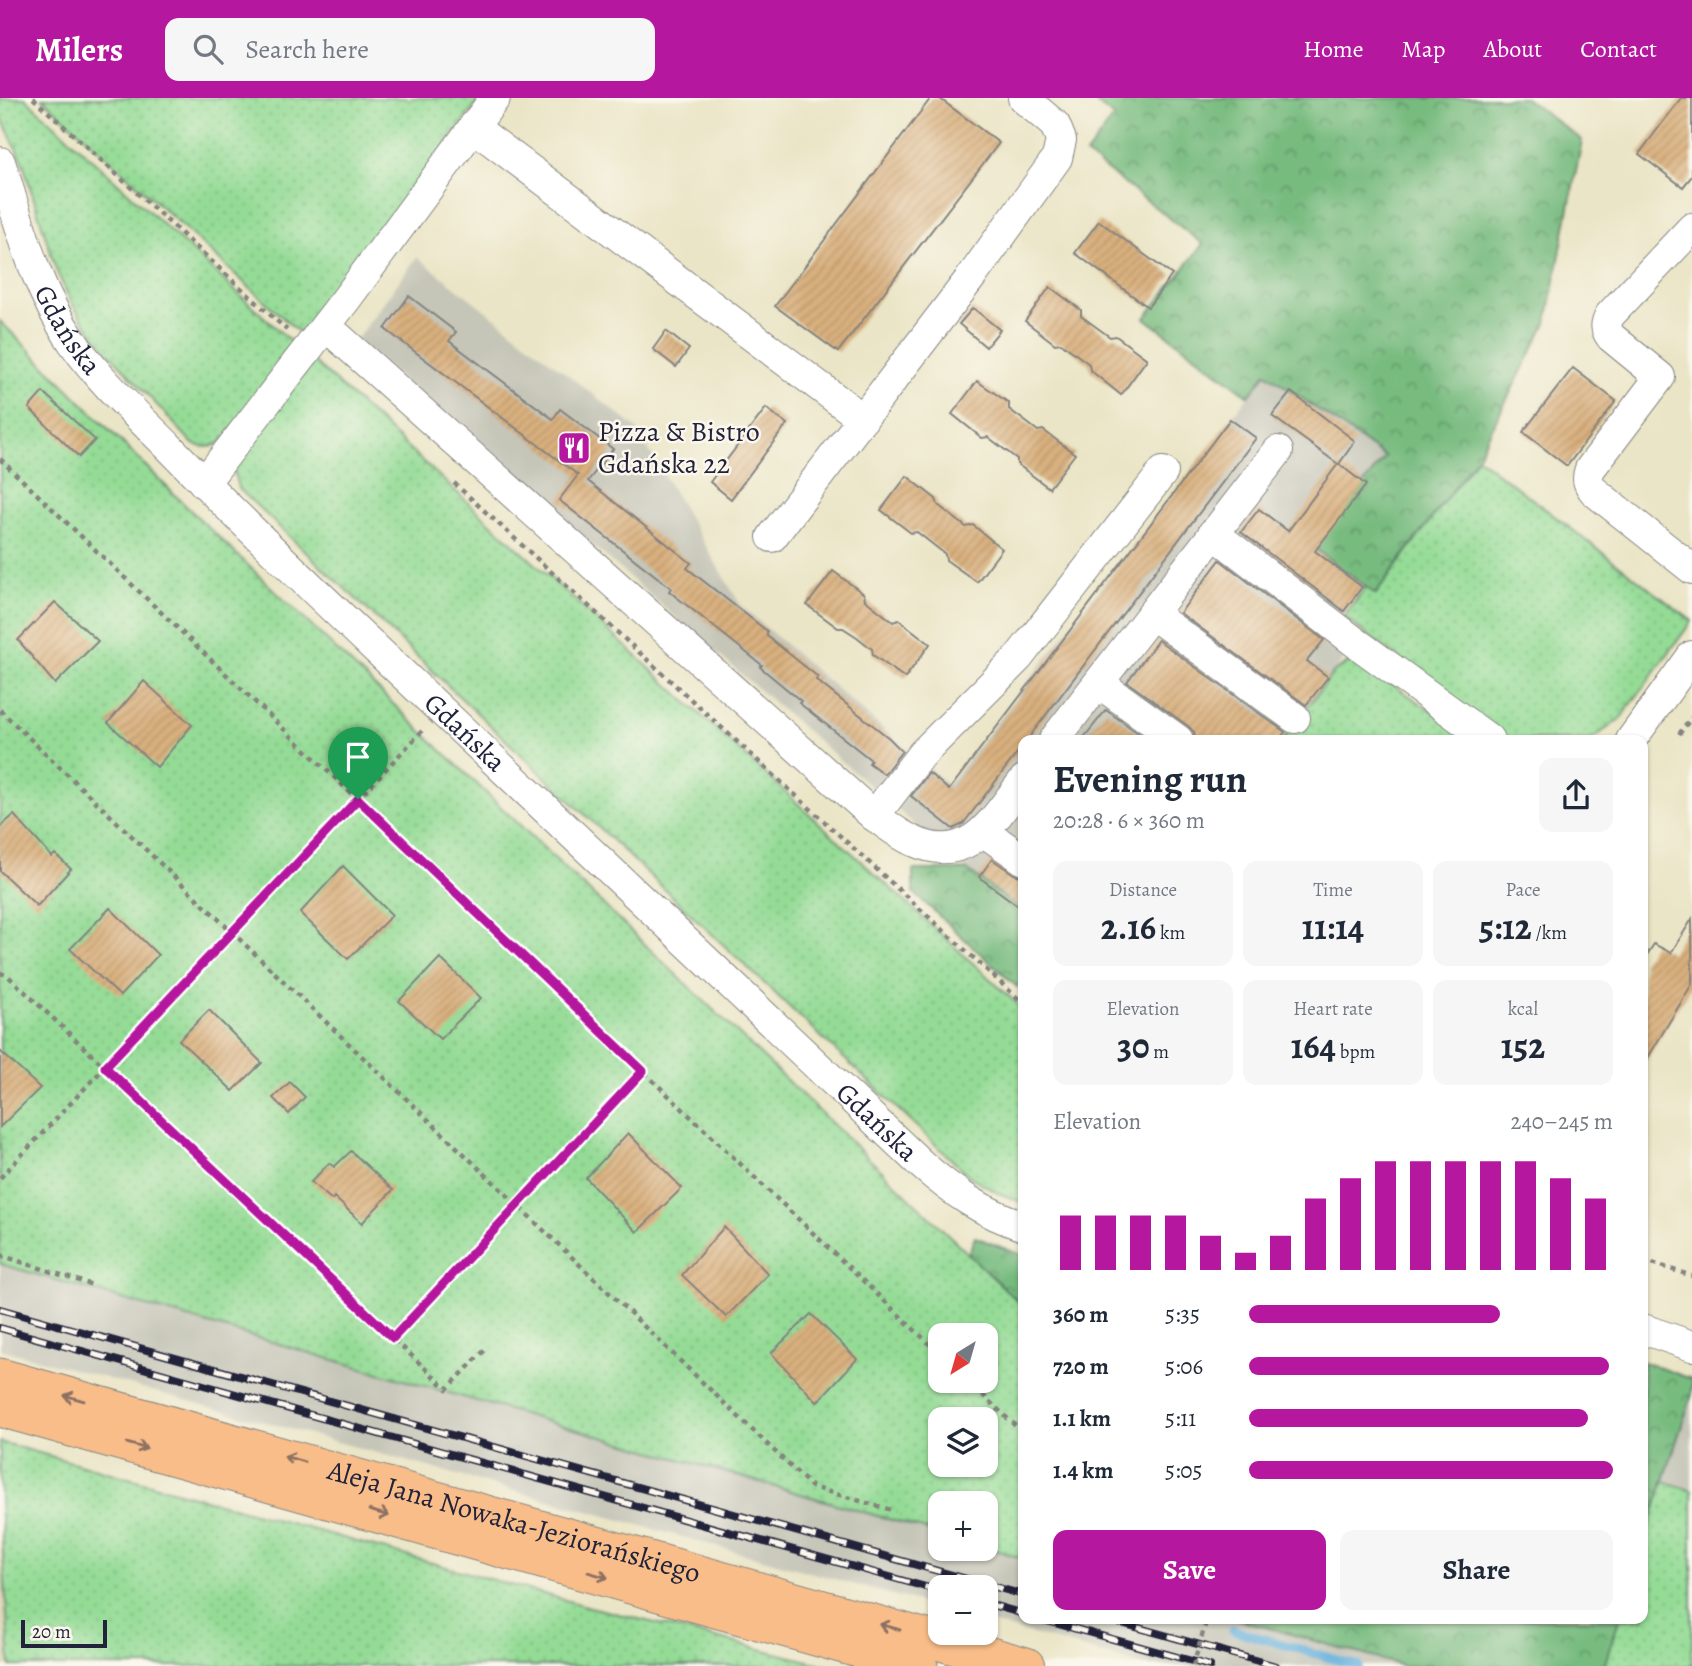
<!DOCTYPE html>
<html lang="en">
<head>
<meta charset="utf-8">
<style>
	:root { --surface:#fff; --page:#f6f6f7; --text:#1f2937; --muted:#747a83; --accent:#b5179e }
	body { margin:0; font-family:Alegreya,serif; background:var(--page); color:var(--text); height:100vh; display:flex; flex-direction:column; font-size:26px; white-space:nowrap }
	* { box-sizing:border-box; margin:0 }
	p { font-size:23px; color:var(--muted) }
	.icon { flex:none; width:38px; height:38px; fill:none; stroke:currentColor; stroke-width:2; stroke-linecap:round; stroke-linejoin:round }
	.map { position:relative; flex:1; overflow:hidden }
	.side { position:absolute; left:1018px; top:637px; width:630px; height:889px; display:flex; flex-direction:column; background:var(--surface); border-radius:14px; box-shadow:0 2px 5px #0004 }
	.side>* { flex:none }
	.needle { width:46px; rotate:217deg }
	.tools { position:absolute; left:928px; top:1225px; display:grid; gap:14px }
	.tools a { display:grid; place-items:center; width:70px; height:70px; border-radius:14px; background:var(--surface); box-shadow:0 2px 5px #0004; font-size:35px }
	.scale { position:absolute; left:21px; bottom:18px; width:86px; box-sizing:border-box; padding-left:7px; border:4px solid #22223b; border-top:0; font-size:19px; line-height:24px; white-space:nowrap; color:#22223b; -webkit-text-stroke:5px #fbf7ec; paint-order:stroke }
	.pin { position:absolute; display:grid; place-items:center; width:60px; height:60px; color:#fff; margin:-72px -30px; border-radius:50% 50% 50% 0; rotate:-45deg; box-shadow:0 0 7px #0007 }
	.pin .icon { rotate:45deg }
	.round { display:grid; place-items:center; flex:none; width:74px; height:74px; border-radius:14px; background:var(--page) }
	.summary { display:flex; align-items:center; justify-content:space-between; height:119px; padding:0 35px }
	h1 { font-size:38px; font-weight:600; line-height:52px }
	.metrics { display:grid; grid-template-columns:repeat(3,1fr); gap:10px; height:119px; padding:7px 35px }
	.metrics div { display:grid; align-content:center; border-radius:14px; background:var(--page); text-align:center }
	.metrics b { font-size:35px; font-weight:600 }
	.metrics small { font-size:19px; font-weight:400 }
	.metrics p { font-size:19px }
	.chart { height:196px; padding:14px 35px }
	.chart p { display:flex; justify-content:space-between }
	.chart svg { width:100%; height:126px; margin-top:7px; stroke:var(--accent); stroke-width:6 }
	.cta { display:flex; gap:14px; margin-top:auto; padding:14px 35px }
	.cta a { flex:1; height:80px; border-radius:14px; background:var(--accent); color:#fff; font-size:28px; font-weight:600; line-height:80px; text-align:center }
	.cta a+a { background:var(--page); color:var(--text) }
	ul { padding:0 35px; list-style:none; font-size:23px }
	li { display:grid; grid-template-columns:112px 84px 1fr; align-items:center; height:52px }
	li i { height:18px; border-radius:9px; background:var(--accent) }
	header { display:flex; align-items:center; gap:42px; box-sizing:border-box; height:98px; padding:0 35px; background:var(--accent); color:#fff }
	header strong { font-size:33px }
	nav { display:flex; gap:38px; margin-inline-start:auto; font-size:24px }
	.search { width:490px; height:63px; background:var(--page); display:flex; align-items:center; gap:18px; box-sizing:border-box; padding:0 24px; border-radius:14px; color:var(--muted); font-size:26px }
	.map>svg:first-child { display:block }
	.built { fill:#dad5b5 }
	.industrial { fill:#c5c5b8 }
	.grass { fill:url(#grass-dots); stroke:#5b7e68; stroke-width:2; fill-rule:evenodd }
	.forest { fill:url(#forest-crowns); stroke:#4c6e5d; stroke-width:2 }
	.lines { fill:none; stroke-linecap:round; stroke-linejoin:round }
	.stream { stroke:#65b0dd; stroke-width:9 }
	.building { fill:url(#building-hatch) }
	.minor-casing { stroke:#868480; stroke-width:32 }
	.major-casing { stroke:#868480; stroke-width:39 }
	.path { stroke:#868480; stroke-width:4.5; stroke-dasharray:5 5; stroke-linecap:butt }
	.minor { stroke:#fff; stroke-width:30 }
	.major { stroke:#f8bd89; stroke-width:37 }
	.rail-casing { stroke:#22223b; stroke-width:8 }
	.rail { stroke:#fbf7ec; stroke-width:5; stroke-dasharray:16; stroke-linecap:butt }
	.path-bridge { stroke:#868480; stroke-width:4.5; stroke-dasharray:5 5; stroke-linecap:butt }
	.oneway { stroke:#8d7062 }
	.route-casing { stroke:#fff; stroke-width:14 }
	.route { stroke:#b5179e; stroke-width:9 }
	.labels { text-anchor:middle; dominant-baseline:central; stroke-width:5; stroke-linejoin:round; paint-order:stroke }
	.street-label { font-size:28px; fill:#22223b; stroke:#fbf7ec }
	.poi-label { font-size:28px; fill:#22223b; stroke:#fbf7ec; text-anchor:start }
</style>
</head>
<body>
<header>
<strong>Milers</strong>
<div class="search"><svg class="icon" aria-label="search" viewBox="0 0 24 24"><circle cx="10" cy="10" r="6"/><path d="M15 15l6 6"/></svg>Search here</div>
<nav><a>Home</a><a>Map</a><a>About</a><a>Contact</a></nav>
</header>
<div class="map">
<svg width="1692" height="1568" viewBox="0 0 1692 1568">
	<defs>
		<pattern id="grass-dots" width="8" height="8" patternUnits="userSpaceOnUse" patternTransform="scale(1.75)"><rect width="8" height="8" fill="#94db96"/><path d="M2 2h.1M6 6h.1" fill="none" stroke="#7fbc82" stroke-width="1.8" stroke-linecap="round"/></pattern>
		<pattern id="forest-crowns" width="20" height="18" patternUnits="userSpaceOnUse" patternTransform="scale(1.75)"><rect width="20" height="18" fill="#77bb7f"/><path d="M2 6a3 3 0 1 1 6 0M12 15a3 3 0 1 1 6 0" fill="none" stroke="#619869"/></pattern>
		<pattern id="building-hatch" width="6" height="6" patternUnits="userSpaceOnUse" patternTransform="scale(1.75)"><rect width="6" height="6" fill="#d9b07e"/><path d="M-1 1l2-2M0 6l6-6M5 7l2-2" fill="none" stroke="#ba976e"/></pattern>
	</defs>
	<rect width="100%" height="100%" fill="#fbf7ec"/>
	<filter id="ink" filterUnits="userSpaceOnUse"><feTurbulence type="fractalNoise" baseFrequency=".0143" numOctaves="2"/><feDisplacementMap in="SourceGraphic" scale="14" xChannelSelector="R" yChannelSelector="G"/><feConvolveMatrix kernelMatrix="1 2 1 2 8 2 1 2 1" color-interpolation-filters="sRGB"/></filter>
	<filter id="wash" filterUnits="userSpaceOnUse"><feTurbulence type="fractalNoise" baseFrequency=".00686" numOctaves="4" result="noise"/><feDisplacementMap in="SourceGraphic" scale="28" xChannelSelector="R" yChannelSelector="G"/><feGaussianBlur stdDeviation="1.57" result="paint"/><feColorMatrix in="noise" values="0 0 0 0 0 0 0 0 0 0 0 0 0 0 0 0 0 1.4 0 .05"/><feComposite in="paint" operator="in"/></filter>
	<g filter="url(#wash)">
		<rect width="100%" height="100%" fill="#eae5c6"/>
		<polygon class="built" points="0,1401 1,1401 10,1568 0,1568"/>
		<g class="industrial">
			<polygon points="417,159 636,330 741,508 948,687 1266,275 1385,359 1313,449 1366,489 1344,519 1364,534 1283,642 1024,642 1024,814 967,772 356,242"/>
			<polygon points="0,1166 940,1436 940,1451 985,1449 1024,1461 1024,1521 1237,1521 1404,1568 1146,1568 985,1523 985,1489 940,1489 940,1510 0,1251"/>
			<polygon points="1692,1296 1692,1393 1664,1383"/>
		</g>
		<g class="grass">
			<path d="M 0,0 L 25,0 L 298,250 L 220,345 C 210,350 203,350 193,346 L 108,254 L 87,228 L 70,202 L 56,172 L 22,63 L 0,16 Z"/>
			<polygon points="42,0 481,0 304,239"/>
			<path d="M 0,223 L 185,407 L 1024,1209 L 1024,1461 L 985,1449 L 985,1405 L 940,1405 L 940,1436 L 0,1166 ZM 940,1237 L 985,1237 L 985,1283 L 940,1283 ZM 940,1321 L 985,1321 L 985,1367 L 940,1367 Z"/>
			<polygon points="313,263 1024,912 1024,1105 996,1094 968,1077 238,390 234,374 237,363"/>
			<polygon points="1477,359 1692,523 1620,621 1591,642 1507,642 1344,519 1366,489 1376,496"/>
			<polygon points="1354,561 1476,642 1283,642 1333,575"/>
			<polygon points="0,1344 590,1509 829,1568 10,1568 0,1401"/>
			<polygon points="1664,1383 1692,1393 1692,1568 1604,1568 1619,1521 1643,1521 1643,1446"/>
		</g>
		<g class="forest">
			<polygon points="1090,0 1525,0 1582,42 1547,224 1477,359 1375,496 1313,449 1385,359 1266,275 1249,298 1145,220 1203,146 1086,56 1114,19"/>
			<polygon points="913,772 967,772 1024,814 1024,880 1017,889 913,794"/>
			<polygon points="975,1139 1024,1158 1024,1209 968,1156"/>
			<polygon points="1643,1264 1692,1281 1692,1296 1643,1446"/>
			<polygon points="1237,1521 1619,1521 1604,1568 1404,1568"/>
		</g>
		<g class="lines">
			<polyline class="stream" points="1233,1532 1358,1568"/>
		</g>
		<g id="blocks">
			<g class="building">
				<polygon points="931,0 939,0 999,45 838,254 775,208"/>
				<polygon points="1681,0 1692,0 1692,78 1683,89 1639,56"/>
				<polygon points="1099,123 1172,177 1148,209 1075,155"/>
				<polygon points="1050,189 1081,212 1081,218 1110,239 1116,238 1147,261 1121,297 1090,272 1089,266 1061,245 1055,246 1025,223"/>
				<polygon points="409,198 456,234 449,243 553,321 560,311 613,351 588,383 691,465 687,470 767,533 767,538 818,579 816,582 889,640 902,653 884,676 869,665 871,662 799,605 801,603 760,569 762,567 669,493 671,490 559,402 578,377 385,231"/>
				<polygon points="973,210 1000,232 986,249 959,226"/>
				<polygon points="666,233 689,251 676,269 653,251"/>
				<polygon points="1573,270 1616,303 1567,368 1523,334"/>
				<polygon points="977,283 1009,305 1009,311 1038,333 1043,332 1075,356 1049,390 1017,366 1017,361 988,339 982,340 952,316"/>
				<polygon points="43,294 95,342 79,359 29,310"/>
				<polygon points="1291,294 1355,343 1339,366 1366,387 1315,453 1362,489 1344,513 1241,434 1259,411 1288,433 1338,366 1272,318"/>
				<polygon points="766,310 787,326 731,401 710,384"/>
				<polygon points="1230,321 1256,340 1027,642 1024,642 1024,646 973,713 963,726 953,731 911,698 929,675 949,692"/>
				<polygon points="907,378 936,401 938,407 966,429 973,427 1002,451 977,484 946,462 945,456 917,434 911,435 881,412"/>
				<polygon points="1220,462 1324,542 1307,563 1328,579 1306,607 1180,515"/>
				<polygon points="833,473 864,496 865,502 893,524 899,522 930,546 905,580 873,557 872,551 857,539 843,530 838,530 807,507"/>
				<polygon points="55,504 98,543 55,586 18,542"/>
				<polygon points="1158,542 1285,634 1279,642 1195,642 1194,634 1188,628 1127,584"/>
				<polygon points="144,583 192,627 157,669 108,625"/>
				<polygon points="1106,612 1148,642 1082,642"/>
				<polygon points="14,717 52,759 55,756 71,771 37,808 0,773 0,729"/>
				<polygon points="992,761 1014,776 1024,779 1024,812 979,779"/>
				<polygon points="343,768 392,817 348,861 300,815"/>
				<polygon points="110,810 158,857 120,898 70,851"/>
				<polygon points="1692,821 1692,886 1643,968 1643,863 1654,846 1671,855"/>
				<polygon points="440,860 481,900 440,941 399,903"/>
				<polygon points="209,912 262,965 233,993 179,942"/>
				<polygon points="0,953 40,990 0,1029"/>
				<polygon points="290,984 305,999 289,1016 273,1000"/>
				<polygon points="628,1035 682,1090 637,1134 586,1080"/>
				<polygon points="351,1053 393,1092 362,1125 334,1099 332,1102 311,1084 329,1065 334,1069"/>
				<polygon points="724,1129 768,1176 726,1219 682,1177"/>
				<polygon points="811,1216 857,1261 817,1304 771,1255"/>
			</g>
		</g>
	</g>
	<g filter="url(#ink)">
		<use href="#blocks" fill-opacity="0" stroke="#868480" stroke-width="2"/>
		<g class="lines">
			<defs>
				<g id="minor">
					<polyline points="473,29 863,321"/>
					<path id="s1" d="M 0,64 C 21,128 33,186 72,243 C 99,282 136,316 170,350 C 236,418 304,483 373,548 C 556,720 738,893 921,1066 C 953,1094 983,1115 1024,1128"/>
					<path d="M 1692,130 L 1610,217 C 1605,226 1605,231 1611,239 L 1660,279 L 1590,371 C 1586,381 1588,386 1595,394 L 1692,471"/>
					<path d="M 326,228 L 874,718 C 886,726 898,736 911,742 C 970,770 993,721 1024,682"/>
					<polyline points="204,385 347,200 495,0"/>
					<polyline points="1213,435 1355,544 1490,642"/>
					<polyline points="772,439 972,178 1057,60 1061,42 1055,27 1023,0"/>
					<polyline points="1152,516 1295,620"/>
					<polyline points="1099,585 1178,642"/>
					<polyline points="1054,642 1278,353"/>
					<polyline points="1631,642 1692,558"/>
					<polyline points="874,718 922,656 1018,560 1163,374"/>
					<polyline points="984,734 1024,762"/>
					<polyline points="1643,1231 1692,1248"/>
				</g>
				<g id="major">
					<path id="s2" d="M 0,1279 L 1026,1568"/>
					<polyline points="0,1310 919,1568"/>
				</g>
			</defs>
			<use href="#minor" class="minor-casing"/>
			<use href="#major" class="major-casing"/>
			<g class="path">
				<polyline points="33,0 287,232"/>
				<polyline points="0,361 940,1256"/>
				<polyline points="454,385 1024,906"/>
				<polyline points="0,612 812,1389 895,1413"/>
				<polyline points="1679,636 1692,619"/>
				<polyline points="0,875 7,877 447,1291 486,1251"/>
				<polyline points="0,1080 422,633"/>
				<polyline points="0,1157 92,1187"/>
				<polyline points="1643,1162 1692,1178"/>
				<polyline points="393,1240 643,973"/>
				<polyline points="968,1283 1024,1336"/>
			</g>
			<use href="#minor" class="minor"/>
			<use href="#major" class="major"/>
			<defs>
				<g id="rail">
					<polyline points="0,1211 1024,1497"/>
					<polyline points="0,1230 940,1493"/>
					<polyline points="985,1505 1024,1516"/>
					<polyline points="1040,1521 1210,1568"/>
					<polyline points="1107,1521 1276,1568"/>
				</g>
			</defs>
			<use href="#rail" class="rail-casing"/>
			<use href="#rail" class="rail"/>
			<polyline class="path-bridge" points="1193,1568 1207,1521"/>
		</g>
		<defs><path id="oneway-shaft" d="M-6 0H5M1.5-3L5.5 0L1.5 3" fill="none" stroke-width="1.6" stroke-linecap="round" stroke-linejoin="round" transform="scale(1.75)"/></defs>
		<g class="oneway">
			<use href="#oneway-shaft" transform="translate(74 1300) rotate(-164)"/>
			<use href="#oneway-shaft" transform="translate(137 1348) rotate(16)"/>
			<use href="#oneway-shaft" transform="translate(294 1361) rotate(-164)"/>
			<use href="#oneway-shaft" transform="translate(379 1415) rotate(16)"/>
			<use href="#oneway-shaft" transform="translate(598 1477) rotate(16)"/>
			<use href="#oneway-shaft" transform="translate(890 1529) rotate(-164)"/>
		</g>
	</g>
	<g class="lines" filter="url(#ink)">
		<defs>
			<polygon id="route" points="358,701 643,973 393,1240 105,969"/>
		</defs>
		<use href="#route" class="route-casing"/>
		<use href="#route" class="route"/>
	</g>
	<defs>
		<symbol id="restaurant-square" viewBox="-11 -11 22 22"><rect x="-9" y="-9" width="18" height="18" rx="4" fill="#b5179e" stroke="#fbf7ec"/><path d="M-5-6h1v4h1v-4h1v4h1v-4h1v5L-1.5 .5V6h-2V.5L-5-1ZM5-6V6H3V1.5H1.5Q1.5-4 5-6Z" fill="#fff"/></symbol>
	</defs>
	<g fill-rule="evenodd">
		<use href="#restaurant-square" x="555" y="331" width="38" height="38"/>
	</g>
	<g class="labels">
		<g class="street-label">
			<text stroke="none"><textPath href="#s1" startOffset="182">Gdańska</textPath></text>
			<text stroke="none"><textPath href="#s1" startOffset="749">Gdańska</textPath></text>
			<text stroke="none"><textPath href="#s1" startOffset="1316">Gdańska</textPath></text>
			<text stroke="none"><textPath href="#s2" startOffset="534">Aleja Jana Nowaka-Jeziorańskiego</textPath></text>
		</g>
		<g class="poi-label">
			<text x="598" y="334">Pizza &amp; Bistro<tspan x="598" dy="32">Gdańska 22</tspan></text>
		</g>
	</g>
</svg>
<div class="tools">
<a><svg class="needle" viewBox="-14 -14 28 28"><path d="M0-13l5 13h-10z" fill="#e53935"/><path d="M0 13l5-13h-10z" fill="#747a83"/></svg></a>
<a><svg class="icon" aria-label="layers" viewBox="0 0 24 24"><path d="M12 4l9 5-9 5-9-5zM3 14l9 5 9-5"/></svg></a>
<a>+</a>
<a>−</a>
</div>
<div class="scale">20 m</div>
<div class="pin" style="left:358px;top:701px;background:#1e9e55"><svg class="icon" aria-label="arrive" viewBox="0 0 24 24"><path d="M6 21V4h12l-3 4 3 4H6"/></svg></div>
<section class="side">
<div class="summary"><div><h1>Evening run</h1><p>20:28 · 6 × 360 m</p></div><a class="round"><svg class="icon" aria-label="share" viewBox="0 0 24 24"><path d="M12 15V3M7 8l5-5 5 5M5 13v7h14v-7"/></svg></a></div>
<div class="metrics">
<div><p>Distance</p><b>2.16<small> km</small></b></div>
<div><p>Time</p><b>11:14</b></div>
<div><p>Pace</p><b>5:12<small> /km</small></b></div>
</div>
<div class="metrics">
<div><p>Elevation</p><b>30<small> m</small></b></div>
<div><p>Heart rate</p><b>164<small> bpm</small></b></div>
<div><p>kcal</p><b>152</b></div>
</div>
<div class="chart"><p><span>Elevation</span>240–245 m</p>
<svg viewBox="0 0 160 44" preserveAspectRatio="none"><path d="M5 44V25M15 44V25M25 44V25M35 44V25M45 44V32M55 44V38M65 44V32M75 44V19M85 44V12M95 44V6M105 44V6M115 44V6M125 44V6M135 44V6M145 44V12M155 44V19"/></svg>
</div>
<ul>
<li><b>360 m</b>5:35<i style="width:69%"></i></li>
<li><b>720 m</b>5:06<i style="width:99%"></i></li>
<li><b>1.1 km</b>5:11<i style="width:93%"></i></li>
<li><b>1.4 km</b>5:05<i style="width:100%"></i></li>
</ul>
<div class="cta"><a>Save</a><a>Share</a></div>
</section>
</div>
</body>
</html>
